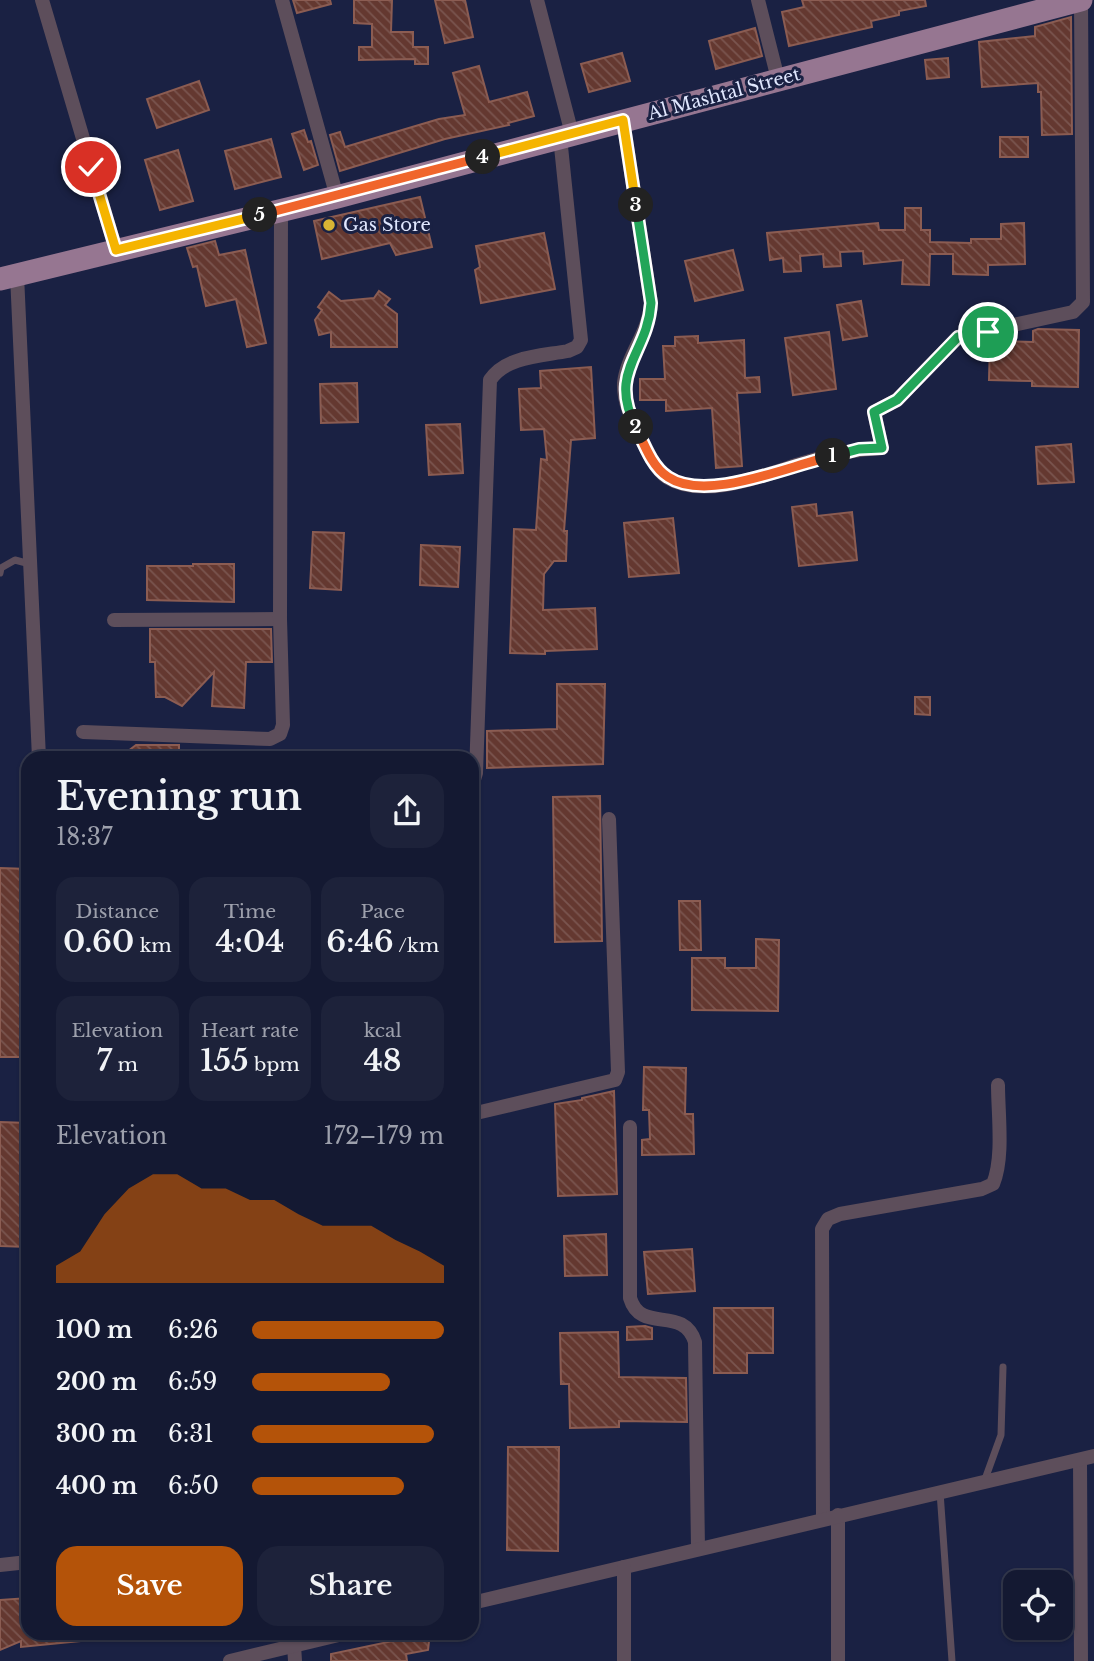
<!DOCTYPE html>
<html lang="en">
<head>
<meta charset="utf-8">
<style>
	:root { --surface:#141932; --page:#1d223a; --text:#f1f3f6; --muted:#9da0ac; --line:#33384d; --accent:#b45309 }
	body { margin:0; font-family:"Libre Baskerville",serif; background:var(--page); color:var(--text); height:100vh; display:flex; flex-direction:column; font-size:26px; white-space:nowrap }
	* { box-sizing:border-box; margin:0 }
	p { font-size:23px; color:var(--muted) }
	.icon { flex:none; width:38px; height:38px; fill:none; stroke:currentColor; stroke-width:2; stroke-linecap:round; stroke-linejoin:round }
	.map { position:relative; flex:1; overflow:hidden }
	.side { position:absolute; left:21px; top:751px; width:458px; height:889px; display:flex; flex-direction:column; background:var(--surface); border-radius:21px; box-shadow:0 2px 5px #0004,0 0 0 2px var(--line) }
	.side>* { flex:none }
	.buttons { position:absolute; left:1003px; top:1570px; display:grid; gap:14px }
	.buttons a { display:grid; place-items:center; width:70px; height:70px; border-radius:14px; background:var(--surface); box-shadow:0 2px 5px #0004,0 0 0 2px var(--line); font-size:35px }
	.pin { position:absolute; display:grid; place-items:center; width:60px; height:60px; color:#fff; margin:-30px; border:4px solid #fff; border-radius:50%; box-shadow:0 2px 7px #0007 }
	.km { position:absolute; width:35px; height:35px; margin:-18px; border-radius:50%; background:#222; color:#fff; font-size:19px; line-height:35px; text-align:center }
	.round { display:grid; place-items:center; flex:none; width:74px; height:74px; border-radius:21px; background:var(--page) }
	.head { display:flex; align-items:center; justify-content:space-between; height:119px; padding:0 35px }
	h1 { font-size:38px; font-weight:600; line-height:52px }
	.stats { display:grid; grid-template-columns:repeat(3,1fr); gap:10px; height:119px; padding:7px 35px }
	.stats div { display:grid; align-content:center; border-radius:18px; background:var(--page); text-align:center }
	.stats b { font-size:30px; font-weight:600 }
	.stats small { font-size:19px; font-weight:400 }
	.stats p { font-size:19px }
	.chart { height:196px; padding:14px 35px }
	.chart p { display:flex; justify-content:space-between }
	.chart svg { width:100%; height:126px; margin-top:7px; fill:var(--accent); opacity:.7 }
	.cta { display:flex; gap:14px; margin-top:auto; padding:14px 35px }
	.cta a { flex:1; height:80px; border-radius:21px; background:var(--accent); color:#fff; font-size:28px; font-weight:600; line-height:80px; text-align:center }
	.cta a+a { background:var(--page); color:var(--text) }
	ul { padding:0 35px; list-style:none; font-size:23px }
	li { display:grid; grid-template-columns:112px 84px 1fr; align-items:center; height:52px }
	li i { height:18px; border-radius:9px; background:var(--accent) }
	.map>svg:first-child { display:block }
	.building { fill:url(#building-back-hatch); stroke:#8b5c52; stroke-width:2 }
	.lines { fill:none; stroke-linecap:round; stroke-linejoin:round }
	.service { stroke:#5d4e5b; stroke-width:7 }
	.minor { stroke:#5d4e5b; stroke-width:14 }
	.primary { stroke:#967691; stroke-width:23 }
	.split-1-casing { stroke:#fff; stroke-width:14 }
	.split-2-casing { stroke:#fff; stroke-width:14 }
	.split-3-casing { stroke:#fff; stroke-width:14 }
	.split-4-casing { stroke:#fff; stroke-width:14 }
	.split-5-casing { stroke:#fff; stroke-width:14 }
	.split-6-casing { stroke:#fff; stroke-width:14 }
	.split-1 { stroke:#22a559; stroke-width:9 }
	.split-2 { stroke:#f0652b; stroke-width:9 }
	.split-3 { stroke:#22a559; stroke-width:9 }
	.split-4 { stroke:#f5b400; stroke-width:9 }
	.split-5 { stroke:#f0652b; stroke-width:9 }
	.split-6 { stroke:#f5b400; stroke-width:9 }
	.poi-dot { fill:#d8b434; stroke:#1a2143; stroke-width:2.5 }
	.labels { text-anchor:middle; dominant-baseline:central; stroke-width:6; stroke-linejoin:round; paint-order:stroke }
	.street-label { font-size:18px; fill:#e0e7fe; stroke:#1a2143 }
	.poi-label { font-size:18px; fill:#e0e7fe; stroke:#1a2143; text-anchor:start }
</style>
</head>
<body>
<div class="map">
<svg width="1094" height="1661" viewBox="0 0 1094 1661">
	<defs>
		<pattern id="building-back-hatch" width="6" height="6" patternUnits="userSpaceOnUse" patternTransform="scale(1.75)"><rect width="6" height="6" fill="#643830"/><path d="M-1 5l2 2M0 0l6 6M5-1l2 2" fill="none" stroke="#7a554f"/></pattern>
	</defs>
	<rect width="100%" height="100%" fill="#1a2143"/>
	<g class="building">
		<polygon points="293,0 330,0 331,4 297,13"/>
		<polygon points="354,0 392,0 391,32 413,32 413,47 428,47 428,64 415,64 415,59 359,60 359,47 372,47 372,24 354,23"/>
		<polygon points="435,0 465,0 473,37 445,43"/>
		<polygon points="802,0 925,0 926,6 899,11 899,15 871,21 872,27 789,46 782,12 804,7"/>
		<polygon points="1071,17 1072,134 1042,135 1041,92 1038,92 1038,83 982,87 979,42 1035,36 1035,27"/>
		<polygon points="755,28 762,56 716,69 709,41"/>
		<polygon points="622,53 630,81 589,92 581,64"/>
		<polygon points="948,58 949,77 927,79 925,60"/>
		<polygon points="479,66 489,102 527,92 534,116 508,123 509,125 445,139 340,171 330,135 340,132 345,147 439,119 465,115 453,73"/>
		<polygon points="199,81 209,110 157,128 147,99"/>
		<polygon points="304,130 308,142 311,141 318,165 304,170 292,134"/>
		<rect x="1000" y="137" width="28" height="20"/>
		<polygon points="271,139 281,177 235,189 225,151"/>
		<polygon points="178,150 193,201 160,210 145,160"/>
		<polygon points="420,197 432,247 396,255 390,243 322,259 314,221"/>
		<polygon points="905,208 921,208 921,230 930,230 930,242 971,243 971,239 1001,239 1001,224 1024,223 1025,264 988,265 988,275 953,274 953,254 930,254 929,285 902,284 903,260 864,264 863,251 840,252 841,266 824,267 823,254 800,256 801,271 784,272 783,258 770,260 767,233 878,223 879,230 905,230"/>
		<polygon points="544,233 555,289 481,303 475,270 480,267 476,246"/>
		<polygon points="215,241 219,255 245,250 266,343 247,347 236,299 206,306 197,266 193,267 187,248"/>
		<polygon points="733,250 743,290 695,301 685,261"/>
		<polygon points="379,291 390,299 385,305 397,314 397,347 331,347 331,332 319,335 315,320 322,310 318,307 329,292 341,301 374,298"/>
		<polygon points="861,301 867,336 843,340 837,305"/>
		<polygon points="1038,329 1079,330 1078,387 1032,386 1032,381 989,380 990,341 1033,342 1033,331"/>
		<polygon points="829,332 836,389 793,395 785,338"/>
		<polygon points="698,336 698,343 744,340 745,378 759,377 760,392 737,393 742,466 716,468 712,408 666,411 666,400 640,400 640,379 665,379 663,346 675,346 675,337"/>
		<polygon points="591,367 595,438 571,440 564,531 567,531 566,561 554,561 544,574 543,610 595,608 597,649 545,651 545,654 510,653 514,529 536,530 541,459 547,460 544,429 521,430 519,389 541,388 540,371"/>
		<polygon points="357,383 358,422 321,423 320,384"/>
		<polygon points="460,424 463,473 429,475 426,425"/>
		<polygon points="1071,444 1074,482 1038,484 1036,447"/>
		<polygon points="816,504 817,516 852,512 857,560 799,566 792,507"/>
		<polygon points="673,518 679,573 629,577 624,523"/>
		<polygon points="313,532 344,533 341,590 310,588"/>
		<polygon points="421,545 460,547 458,587 420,585"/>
		<polygon points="193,564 234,564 234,602 147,600 147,566 193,566"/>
		<polygon points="150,629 271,629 272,662 246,662 244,708 212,706 214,672 182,706 165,697 156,697 155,662 150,662"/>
		<polygon points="557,684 605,684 603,764 487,768 487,731 557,729"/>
		<polygon points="915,697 930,697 930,715 915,714"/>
		<polygon points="136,745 179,745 179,758 119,758"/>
		<polygon points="600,796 602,941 555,942 553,797"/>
		<polygon points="0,868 28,869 26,921 28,921 28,1057 0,1057"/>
		<polygon points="679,901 700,901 701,950 680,950"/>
		<polygon points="756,939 779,940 778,1011 692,1010 692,958 725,958 725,968 756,968"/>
		<polygon points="644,1067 686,1068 685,1114 693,1114 694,1154 642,1155 642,1140 650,1139 649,1110 643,1110"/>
		<polygon points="614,1091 617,1194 558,1196 555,1104 582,1100 582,1098"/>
		<polygon points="0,1122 28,1123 28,1247 0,1246"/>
		<polygon points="606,1234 607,1275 565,1276 564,1236"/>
		<polygon points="692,1249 695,1291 648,1294 644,1252"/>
		<polygon points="714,1308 773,1308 773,1353 747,1353 747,1373 714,1373"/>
		<polygon points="645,1326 652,1328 652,1339 627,1340 627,1327"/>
		<polygon points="618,1332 619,1377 686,1378 687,1422 619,1421 619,1427 570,1428 569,1384 561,1384 560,1333"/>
		<polygon points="508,1447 559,1447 558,1551 507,1550"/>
		<polygon points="28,1598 28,1633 80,1633 80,1641 21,1647 21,1641 0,1650 0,1600"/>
		<polygon points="406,1633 430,1633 428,1650 406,1654 407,1661 331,1661 331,1654 407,1638"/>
	</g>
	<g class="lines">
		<g class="service">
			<polyline points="0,573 1,568 15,560 30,564"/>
			<polyline points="984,1482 1001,1435 1003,1367"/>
			<polyline points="940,1492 952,1661"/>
		</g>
		<g class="minor">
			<polyline points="42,0 116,250"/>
			<polyline points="282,0 337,197"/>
			<polyline points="537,0 572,134"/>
			<polyline points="758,0 778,79"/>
			<path d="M 623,120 L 651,303 C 649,333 627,355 624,383 C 623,405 635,425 644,444 C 650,456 656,470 668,478 C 705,500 767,474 803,463 C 828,455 855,449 882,448 L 874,412 L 897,400 L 958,337 L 1073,312 L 1083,302 L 1081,0"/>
			<polyline points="17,275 39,758"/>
			<polyline points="114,620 280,619"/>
			<polyline points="83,732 270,739 280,734 283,725 280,619 281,210"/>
			<path d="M 472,786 L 476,773 L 490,380 C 506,356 542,356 568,351 L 577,347 L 581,340 L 560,137"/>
			<polyline points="472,1114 615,1080 618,1072 609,819"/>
			<path d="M 630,1127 L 630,1298 C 641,1335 683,1304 695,1342 L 698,1549"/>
			<polyline points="1080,1460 1081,1661"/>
			<polyline points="838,1515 838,1661"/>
			<path d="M 823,1519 L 822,1229 L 828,1219 L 840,1214 L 982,1189 L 993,1184 C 1004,1158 998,1114 998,1085"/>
			<polyline points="0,1565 28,1562"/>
			<polyline points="472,1603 1094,1456"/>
			<polyline points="205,1633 205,1634"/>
			<polyline points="294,1645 295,1661"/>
			<polyline points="230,1661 347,1633"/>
			<polyline points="624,1661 624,1567"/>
		</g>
		<polyline class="primary" points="0,279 337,197 1081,0"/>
	</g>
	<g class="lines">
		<defs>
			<polyline id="split-1" points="833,456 859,449 882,448 874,412 897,400 958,337 988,332"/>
			<path id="split-2" d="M 636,427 C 644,444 652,467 668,477 C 707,503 790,465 833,456"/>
			<path id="split-3" d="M 636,427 C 607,371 648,354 651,303 L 636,205"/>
			<polyline id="split-4" points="483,157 623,120 636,205"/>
			<polyline id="split-5" points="260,215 483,157"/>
			<polyline id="split-6" points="91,167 116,250 260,215"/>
		</defs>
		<use href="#split-1" class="split-1-casing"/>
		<use href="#split-2" class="split-2-casing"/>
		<use href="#split-3" class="split-3-casing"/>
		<use href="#split-4" class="split-4-casing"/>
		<use href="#split-5" class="split-5-casing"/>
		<use href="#split-6" class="split-6-casing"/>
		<use href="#split-1" class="split-1"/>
		<use href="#split-2" class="split-2"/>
		<use href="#split-3" class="split-3"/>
		<use href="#split-4" class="split-4"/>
		<use href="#split-5" class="split-5"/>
		<use href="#split-6" class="split-6"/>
	</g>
	<circle class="poi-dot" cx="329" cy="225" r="7"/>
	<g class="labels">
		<g class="street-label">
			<text transform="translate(724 94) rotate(-15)">Al Mashtal Street</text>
		</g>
		<g class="poi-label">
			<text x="343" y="225">Gas Store</text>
		</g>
	</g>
</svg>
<div class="buttons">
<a><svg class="icon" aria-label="locate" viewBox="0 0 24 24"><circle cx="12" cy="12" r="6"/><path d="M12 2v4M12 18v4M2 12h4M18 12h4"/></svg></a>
</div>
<div class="pin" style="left:988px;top:332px;background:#1e9e55"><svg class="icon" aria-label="arrive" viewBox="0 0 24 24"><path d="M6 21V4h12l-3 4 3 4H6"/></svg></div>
<div class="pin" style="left:91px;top:167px;background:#d93025"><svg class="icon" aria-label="check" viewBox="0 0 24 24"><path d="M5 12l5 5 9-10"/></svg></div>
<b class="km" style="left:833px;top:456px">1</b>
<b class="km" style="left:636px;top:427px">2</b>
<b class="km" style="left:636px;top:205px">3</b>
<b class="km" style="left:483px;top:157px">4</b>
<b class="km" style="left:260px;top:215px">5</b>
<section class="side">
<div class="head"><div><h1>Evening run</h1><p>18:37</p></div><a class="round"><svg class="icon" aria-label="share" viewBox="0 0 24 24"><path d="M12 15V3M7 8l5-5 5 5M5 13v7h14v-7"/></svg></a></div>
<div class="stats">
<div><p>Distance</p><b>0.60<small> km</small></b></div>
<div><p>Time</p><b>4:04</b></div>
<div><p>Pace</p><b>6:46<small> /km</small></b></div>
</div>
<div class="stats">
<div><p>Elevation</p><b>7<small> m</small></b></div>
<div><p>Heart rate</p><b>155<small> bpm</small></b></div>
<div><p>kcal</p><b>48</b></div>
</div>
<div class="chart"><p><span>Elevation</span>172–179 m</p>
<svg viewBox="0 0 160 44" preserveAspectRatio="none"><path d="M0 44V38L10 33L20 20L30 11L40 6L50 6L60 11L70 11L80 15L90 15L100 20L110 24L120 24L130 24L140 29L150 33L160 38V44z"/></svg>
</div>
<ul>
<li><b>100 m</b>6:26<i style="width:100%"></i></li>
<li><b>200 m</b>6:59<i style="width:72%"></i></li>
<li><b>300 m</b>6:31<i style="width:95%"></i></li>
<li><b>400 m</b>6:50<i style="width:79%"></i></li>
</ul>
<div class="cta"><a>Save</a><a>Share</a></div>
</section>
</div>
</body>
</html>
